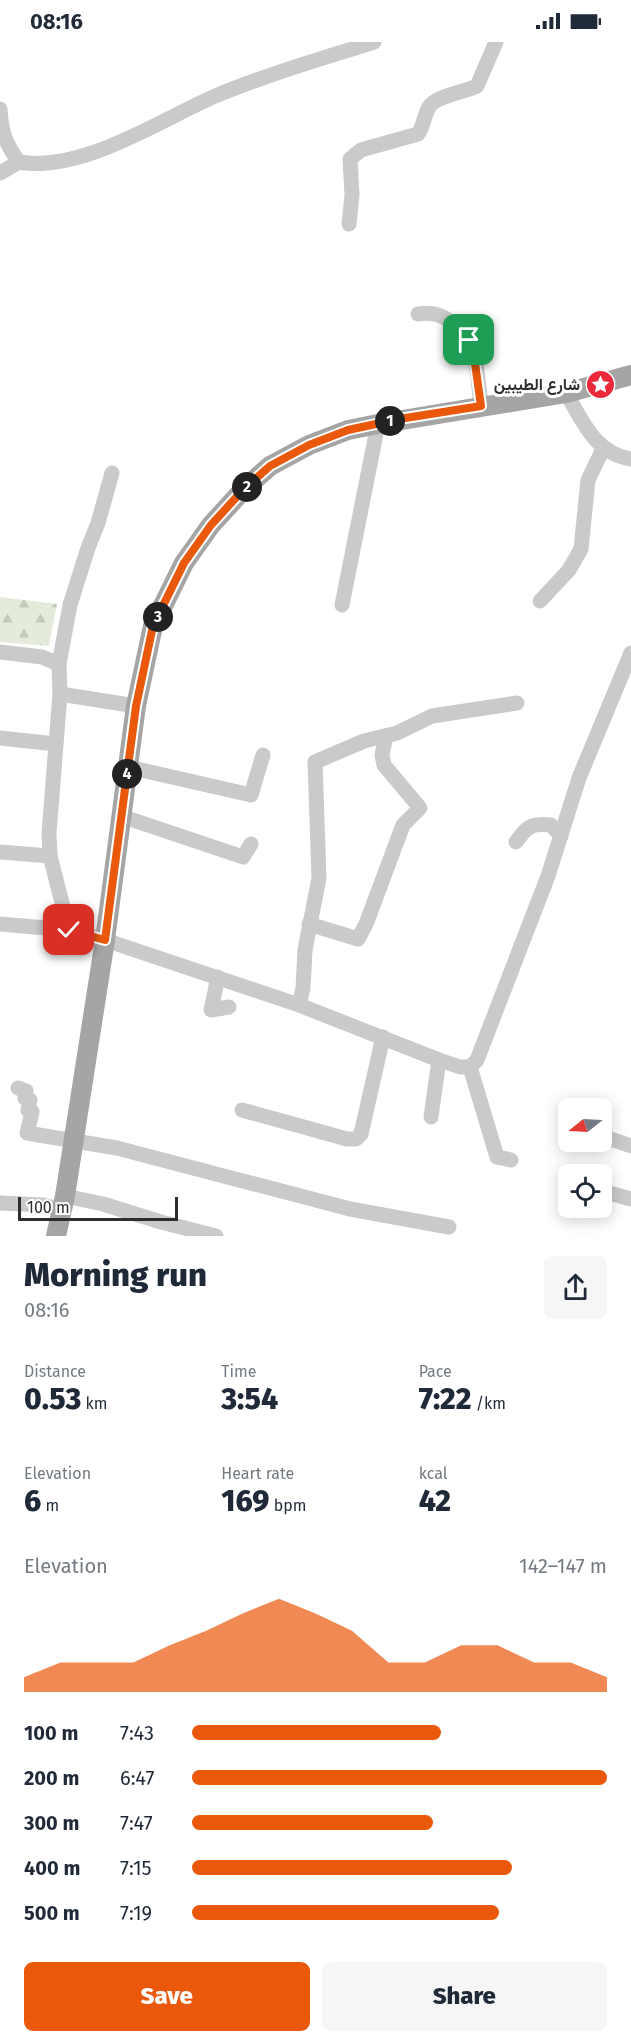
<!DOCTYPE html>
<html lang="en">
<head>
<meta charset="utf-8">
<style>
	:root { --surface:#fff; --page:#f6f6f7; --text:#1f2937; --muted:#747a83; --accent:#ea580c }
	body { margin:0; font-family:"Fira Sans",Vazirmatn,sans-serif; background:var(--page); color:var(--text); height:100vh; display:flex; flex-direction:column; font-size:22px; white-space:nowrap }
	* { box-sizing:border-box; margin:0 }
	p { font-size:20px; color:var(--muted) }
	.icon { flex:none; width:33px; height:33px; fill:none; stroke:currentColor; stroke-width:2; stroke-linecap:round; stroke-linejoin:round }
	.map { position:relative; height:1194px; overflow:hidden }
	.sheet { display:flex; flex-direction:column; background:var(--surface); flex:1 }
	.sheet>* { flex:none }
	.needle { width:39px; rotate:252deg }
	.tools { position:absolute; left:558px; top:1056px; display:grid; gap:12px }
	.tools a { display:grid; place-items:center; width:54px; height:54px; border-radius:9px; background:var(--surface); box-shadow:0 3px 15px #0003; font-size:30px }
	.scale { position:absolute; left:18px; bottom:15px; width:160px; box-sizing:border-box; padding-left:6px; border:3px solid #2d2d2d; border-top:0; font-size:16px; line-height:21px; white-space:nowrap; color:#2d2d2d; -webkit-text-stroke:4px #fff; paint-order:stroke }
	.pin { position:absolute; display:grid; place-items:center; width:51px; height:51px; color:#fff; margin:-26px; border-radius:12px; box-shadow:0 3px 9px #0006 }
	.km { position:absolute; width:30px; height:30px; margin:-15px; border-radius:50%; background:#222; color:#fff; font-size:16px; line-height:30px; text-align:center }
	.round { display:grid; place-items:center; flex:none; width:63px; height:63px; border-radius:9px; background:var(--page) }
	.head { display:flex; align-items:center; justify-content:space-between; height:102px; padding:0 24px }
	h1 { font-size:33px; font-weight:800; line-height:45px }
	.figures { display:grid; grid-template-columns:repeat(3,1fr); gap:9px; height:102px; padding:6px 24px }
	.figures div { display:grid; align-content:center }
	.figures b { font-size:30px; font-weight:800 }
	.figures small { font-size:16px; font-weight:400 }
	.figures p { font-size:16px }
	.chart { height:168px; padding:12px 24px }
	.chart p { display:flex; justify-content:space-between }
	.chart svg { width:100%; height:108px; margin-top:6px; fill:var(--accent); opacity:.7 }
	.cta { display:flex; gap:12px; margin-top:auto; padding:12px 24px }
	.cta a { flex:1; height:69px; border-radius:9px; background:var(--accent); color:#fff; font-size:24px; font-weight:800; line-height:69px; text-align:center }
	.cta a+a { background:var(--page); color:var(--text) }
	ul { padding:0 24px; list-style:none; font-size:20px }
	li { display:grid; grid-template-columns:96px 72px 1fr; align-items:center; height:45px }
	li i { height:15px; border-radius:8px; background:var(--accent) }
	.status { display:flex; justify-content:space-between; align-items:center; height:42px; padding:0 30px; background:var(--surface); direction:ltr }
	.status svg { height:16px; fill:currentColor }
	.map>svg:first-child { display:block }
	.forest { fill:url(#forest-firs) }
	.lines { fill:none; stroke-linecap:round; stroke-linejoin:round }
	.minor { stroke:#cacaca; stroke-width:15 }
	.major { stroke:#a5a5a5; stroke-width:20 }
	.route-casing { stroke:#fff; stroke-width:12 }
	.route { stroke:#ea580c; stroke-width:8 }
	.labels { text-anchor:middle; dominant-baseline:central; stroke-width:6; stroke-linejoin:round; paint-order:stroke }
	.poi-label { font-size:16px; font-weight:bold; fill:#2d2d2d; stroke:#fff; text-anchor:end }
</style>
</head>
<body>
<div class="status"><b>08:16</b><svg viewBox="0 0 49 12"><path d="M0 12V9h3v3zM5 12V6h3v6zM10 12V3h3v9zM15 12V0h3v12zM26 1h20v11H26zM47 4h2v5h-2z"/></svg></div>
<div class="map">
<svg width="631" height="1194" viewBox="0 0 631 1194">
	<defs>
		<pattern id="forest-firs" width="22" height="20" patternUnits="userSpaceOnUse" patternTransform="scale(1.5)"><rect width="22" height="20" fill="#e4ebda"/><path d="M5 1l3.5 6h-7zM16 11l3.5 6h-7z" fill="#c4cabb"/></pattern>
	</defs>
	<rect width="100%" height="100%" fill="#fff"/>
	<polygon class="forest" points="0,555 57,562 49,604 0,600"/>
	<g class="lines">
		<g class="minor">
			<path d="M 0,67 C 1,89 6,103 19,120 C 80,131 159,79 213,55 C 265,33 321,17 374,0"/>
			<polyline points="0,131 19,120"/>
			<path d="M 349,182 L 352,153 L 350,117 L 361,108 L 418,92 C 424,83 424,74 429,65 C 435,54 465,50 477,44 L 496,0"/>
			<path d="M 418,272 C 431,270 439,272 450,279 C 479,299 477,332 481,364"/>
			<path d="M 566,351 C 583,379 595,412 631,417"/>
			<polyline points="540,559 569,528 581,507 588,438 603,407"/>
			<polyline points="342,563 378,382"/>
			<polyline points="0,610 42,615 59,622"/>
			<polyline points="60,652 136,664"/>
			<polyline points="0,696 56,702"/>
			<polyline points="128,725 251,753 263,713"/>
			<polyline points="121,774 243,815 251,802"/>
			<path d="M 516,800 C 527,784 532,781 551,783 L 561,794"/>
			<polyline points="0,810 50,814"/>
			<polyline points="0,882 69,888 105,898 299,963 439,1018 460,1025 470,1025 477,1018 548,834 579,736 631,611"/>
			<polyline points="309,882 358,897 366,882 403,783 420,766 384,723 382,713 386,694"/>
			<polyline points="69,888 50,814 49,791 60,652 59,622 70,563 88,506 98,481 112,431"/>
			<polyline points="218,935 211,968 229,965"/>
			<polyline points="299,963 303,946 305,908 319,836 315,720 364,699 397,691 432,674 517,661"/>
			<polyline points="470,1025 497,1115 511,1118"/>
			<polyline points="18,1046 26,1049 25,1056 30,1058 28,1068 32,1070 27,1091 117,1106 350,1167 449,1185"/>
			<polyline points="242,1068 347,1097 356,1097 361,1092 383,995"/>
			<polyline points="431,1075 439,1018"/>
			<polyline points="602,1094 631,1104"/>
			<polyline points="602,1149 631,1157"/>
			<polyline points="65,1154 103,1162 161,1180 216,1194"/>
			<polyline points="0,1161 43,1163 62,1168"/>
		</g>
		<polyline class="major" points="56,1194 65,1154 105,898 136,664 153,584 184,521 211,483 243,448 270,424 309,403 348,388 378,382 566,351 631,333"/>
	</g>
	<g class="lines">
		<defs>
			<polyline id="route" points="69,888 105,898 136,664 153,584 184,521 211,483 243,448 270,424 309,403 348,388 399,377 481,364 474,314 469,298"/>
		</defs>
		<use href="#route" class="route-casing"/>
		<use href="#route" class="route"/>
	</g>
	<defs>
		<symbol id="sight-disc" viewBox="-11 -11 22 22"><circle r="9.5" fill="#eb293a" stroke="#fff"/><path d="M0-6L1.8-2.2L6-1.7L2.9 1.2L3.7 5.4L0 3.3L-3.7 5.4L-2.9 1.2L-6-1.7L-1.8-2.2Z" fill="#fff"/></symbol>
	</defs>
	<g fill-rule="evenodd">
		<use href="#sight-disc" x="584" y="326" width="33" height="33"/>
	</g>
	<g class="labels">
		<g class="poi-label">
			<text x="580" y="342">شارع الطيبين</text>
		</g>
	</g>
</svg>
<div class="tools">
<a><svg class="needle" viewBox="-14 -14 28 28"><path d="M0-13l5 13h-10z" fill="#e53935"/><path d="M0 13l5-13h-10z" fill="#747a83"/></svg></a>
<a><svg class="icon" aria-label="locate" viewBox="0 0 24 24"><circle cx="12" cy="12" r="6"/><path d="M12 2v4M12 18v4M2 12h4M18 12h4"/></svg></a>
</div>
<div class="scale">100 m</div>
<div class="pin" style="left:469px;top:298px;background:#1e9e55"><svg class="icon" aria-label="arrive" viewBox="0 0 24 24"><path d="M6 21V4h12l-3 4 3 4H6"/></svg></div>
<div class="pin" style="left:69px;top:888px;background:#d93025"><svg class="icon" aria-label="check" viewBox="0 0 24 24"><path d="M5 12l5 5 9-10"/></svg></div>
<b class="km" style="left:390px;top:379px">1</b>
<b class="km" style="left:247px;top:445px">2</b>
<b class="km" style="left:158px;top:575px">3</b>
<b class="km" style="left:127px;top:732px">4</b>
</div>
<section class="sheet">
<div class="head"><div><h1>Morning run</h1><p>08:16</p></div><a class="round"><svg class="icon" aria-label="share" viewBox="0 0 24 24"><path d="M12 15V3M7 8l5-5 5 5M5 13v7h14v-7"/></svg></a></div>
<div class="figures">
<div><p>Distance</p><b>0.53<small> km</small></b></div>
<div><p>Time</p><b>3:54</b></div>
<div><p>Pace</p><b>7:22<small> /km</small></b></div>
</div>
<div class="figures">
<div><p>Elevation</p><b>6<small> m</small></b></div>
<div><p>Heart rate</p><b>169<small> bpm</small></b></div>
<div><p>kcal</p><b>42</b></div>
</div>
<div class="chart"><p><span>Elevation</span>142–147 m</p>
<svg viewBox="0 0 160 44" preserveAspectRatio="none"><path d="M0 44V38L10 32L20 32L30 32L40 25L50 19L60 12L70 6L80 12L90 19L100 32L110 32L120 25L130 25L140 32L150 32L160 38V44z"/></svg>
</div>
<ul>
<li><b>100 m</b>7:43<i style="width:60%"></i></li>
<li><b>200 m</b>6:47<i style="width:100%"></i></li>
<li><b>300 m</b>7:47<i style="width:58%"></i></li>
<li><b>400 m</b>7:15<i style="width:77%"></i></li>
<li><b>500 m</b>7:19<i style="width:74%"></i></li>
</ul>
<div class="cta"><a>Save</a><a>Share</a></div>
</section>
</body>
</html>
